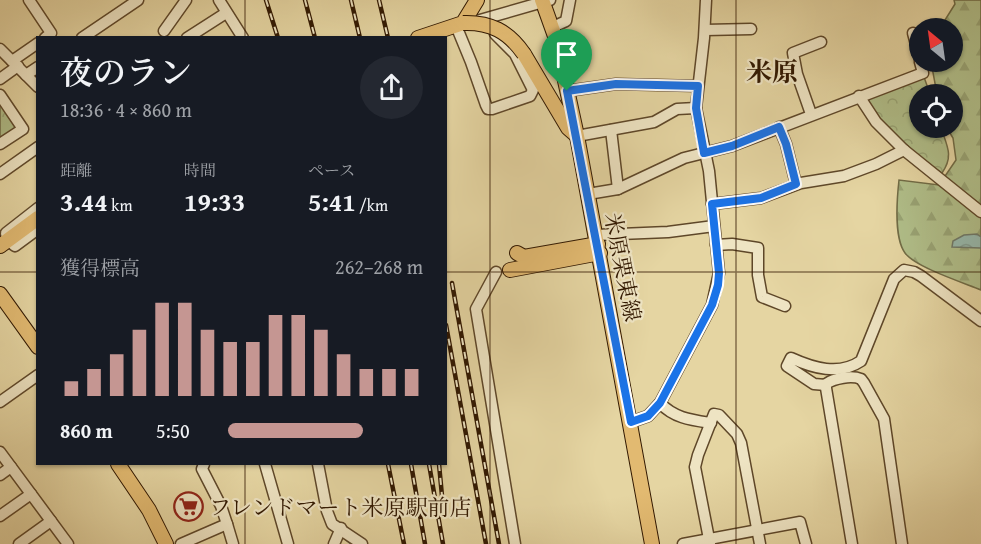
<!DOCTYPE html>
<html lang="ja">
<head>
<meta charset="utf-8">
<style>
	:root { --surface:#171b24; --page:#242831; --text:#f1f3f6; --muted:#9ea1a6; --accent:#c59692 }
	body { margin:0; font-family:"Gentium Book Plus","Noto Serif JP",serif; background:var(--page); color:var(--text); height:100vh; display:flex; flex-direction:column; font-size:22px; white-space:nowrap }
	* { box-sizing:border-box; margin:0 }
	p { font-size:20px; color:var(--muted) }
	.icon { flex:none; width:33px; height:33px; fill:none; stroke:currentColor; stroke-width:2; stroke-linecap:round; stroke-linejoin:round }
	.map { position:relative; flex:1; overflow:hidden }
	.drawer { position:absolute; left:36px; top:36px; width:411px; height:429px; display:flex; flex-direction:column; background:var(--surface); border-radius:0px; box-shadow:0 2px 4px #0004 }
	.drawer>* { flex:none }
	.needle { width:39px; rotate:331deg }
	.controls { position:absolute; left:909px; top:18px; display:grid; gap:12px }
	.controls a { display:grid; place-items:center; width:54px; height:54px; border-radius:50%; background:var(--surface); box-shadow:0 2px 4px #0004; font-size:30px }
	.pin { position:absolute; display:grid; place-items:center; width:51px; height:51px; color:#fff; margin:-62px -26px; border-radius:50% 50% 50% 0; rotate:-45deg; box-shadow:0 0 6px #0007 }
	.pin .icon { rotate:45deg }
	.round { display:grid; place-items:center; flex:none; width:63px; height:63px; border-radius:32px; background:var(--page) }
	.headline { display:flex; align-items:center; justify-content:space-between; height:102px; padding:0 24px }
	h1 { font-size:33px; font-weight:600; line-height:45px }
	.figures { display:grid; grid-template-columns:repeat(3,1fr); gap:9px; height:102px; padding:6px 24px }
	.figures div { display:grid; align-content:center }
	.figures b { font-size:26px; font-weight:600 }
	.figures small { font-size:16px; font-weight:400 }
	.figures p { font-size:16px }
	.chart { height:168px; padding:12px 24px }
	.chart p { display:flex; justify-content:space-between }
	.chart svg { width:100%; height:108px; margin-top:6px; stroke:var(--accent); stroke-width:6 }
	ul { padding:0 24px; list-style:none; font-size:20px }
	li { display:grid; grid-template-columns:96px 72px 1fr; align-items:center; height:45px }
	li i { height:15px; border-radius:8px; background:var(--accent) }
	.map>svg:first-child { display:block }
	.forest { fill:url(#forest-firs); stroke:#706b45; stroke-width:1.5 }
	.park { fill:url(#park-crowns); stroke:#706b45; stroke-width:1.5 }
	.water { fill:url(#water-waves); stroke:#6e7868; stroke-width:1.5 }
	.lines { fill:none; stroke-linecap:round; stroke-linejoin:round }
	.stream { stroke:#6e7868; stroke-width:2 }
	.minor-casing { stroke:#5e4729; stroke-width:13 }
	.major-casing { stroke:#311801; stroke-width:16 }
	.minor { stroke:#eee4c3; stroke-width:10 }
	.major { stroke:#e2ba71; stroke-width:14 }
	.rail-casing { stroke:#311801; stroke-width:4.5 }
	.rail { stroke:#eee4c3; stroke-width:2; stroke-dasharray:7; stroke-linecap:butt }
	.major-bridge-casing { stroke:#311801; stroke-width:16; stroke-linecap:butt }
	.major-bridge { stroke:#e2ba71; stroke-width:14 }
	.route-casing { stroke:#fff; stroke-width:12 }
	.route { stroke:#1a73e8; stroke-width:8 }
	.grid { fill:none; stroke:#311801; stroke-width:1.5; stroke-opacity:0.55 }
	.labels { text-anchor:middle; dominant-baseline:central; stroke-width:4.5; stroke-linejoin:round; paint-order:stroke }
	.street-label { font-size:22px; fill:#311801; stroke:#eee4c3 }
	.poi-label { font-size:22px; fill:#311801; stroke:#eee4c3; text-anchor:start }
	.quarter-label { font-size:26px; font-weight:bold; fill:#311801; stroke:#eee4c3 }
</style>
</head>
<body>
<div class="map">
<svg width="981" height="544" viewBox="0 0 981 544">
	<defs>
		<pattern id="forest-firs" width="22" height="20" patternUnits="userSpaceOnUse" patternTransform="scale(1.5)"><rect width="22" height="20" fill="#b0be89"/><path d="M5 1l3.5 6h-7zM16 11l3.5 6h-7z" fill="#98a374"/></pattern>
		<pattern id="park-crowns" width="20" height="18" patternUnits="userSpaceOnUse" patternTransform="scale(1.5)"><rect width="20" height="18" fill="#b0be89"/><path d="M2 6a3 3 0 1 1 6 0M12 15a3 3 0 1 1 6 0" fill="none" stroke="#98a374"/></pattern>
		<pattern id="water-waves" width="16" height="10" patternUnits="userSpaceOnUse" patternTransform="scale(1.5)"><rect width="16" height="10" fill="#96b8ac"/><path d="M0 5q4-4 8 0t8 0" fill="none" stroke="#829d92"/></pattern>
	</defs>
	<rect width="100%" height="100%" fill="#e5d5a2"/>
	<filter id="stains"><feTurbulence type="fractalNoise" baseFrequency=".00333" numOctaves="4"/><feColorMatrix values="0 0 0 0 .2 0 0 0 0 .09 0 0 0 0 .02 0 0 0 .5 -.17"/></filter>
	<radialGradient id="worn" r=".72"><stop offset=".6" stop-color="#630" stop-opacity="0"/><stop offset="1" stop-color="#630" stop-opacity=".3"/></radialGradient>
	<path class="forest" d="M 954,0 L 981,0 L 981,290 C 964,283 915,267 905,253 C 894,238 897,198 899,180 L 939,185 L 956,160 L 953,138 L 947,128 L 952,128 L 952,94 L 937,94 L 931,62 L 952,62 L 952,28 L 940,28 L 955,4 Z"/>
	<g class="park">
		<path d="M 924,77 L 930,94 L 920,94 L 920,128 L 941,128 C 947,146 954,156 942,173 L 909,150 L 875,117 L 867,98 Z"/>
		<polygon points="0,103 16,126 16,130 0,140"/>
	</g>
	<polygon class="water" points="977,234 981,237 981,248 952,247 953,241 964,235"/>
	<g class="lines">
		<polyline class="stream" points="345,539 351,544"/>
		<defs>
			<g id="minor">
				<polyline points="29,0 51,33 45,38"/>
				<polyline points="219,0 243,38"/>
				<polyline points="473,22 550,0"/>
				<polyline points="553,27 566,21 570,0"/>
				<polyline points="457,28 471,62 486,105 488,109 492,109 530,96 533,90 515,54 495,34"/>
				<polyline points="705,30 751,29"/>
				<polyline points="164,31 186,0"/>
				<polyline points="913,33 920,59"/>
				<polyline points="82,38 138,0"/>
				<polyline points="187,38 226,13"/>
				<polyline points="0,49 38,87"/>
				<polyline points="12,61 38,43"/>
				<polyline points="26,75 38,67"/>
				<polyline points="0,79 18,66"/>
				<polyline points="567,91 616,84 698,86"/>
				<polyline points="0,95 23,129 0,144"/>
				<polyline points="811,114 797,74 793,53 821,42"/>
				<polyline points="779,127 786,144 796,184"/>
				<polyline points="611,130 618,189"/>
				<polyline points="577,136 654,122 677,109 696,108"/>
				<polyline points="904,150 981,212"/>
				<polyline points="0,174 38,147"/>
				<polyline points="588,194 618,189 684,158 732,146 923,73 920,62"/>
				<polyline points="712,204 761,198 801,183 844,176 876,164 904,150 876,122 859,96"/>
				<polyline points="38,208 6,233 7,240 15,246 38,229"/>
				<polyline points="596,235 668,232 714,226"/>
				<polyline points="716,245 732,244 758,248 758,275 762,297 785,306"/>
				<polyline points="496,272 476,309 515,544"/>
				<path d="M 826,385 L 814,384 L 787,366 L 791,358 C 813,368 839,376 861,361 L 894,279 L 904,270 L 914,272 L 921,276 L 981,321"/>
				<polyline points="0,402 38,375"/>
				<path d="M 660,403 C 674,418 691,420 711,423"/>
				<polyline points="631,422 648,416 660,403 712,305 719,273 709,171 696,108 704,38 706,0"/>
				<polyline points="0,452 68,544"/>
				<polyline points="265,464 288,544"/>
				<polyline points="318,464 327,511 332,524 362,544"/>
				<polyline points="0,475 11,467"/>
				<polyline points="0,516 31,494"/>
				<polyline points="227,524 233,544"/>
				<polyline points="19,544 51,521"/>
				<polyline points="181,544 227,524 221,506 202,469 204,464"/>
				<polyline points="334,544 341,528"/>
				<polyline points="683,544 800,522 806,544"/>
				<polyline points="710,544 695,467 698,455 714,414 719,415 737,434 741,443 760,544"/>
				<path d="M 852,544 L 826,388 L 826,384 C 834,378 852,375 861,379 L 864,383 L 884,419 L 902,544"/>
			</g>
			<g id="major">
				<polyline points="542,0 556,39 577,136 652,544"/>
				<polyline points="418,38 463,23 477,0"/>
				<polyline points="524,54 568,128 576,135"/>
				<polyline points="0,246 38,218"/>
				<polyline points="517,253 524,257 598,244"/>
				<polyline points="510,270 600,253"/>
				<polyline points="0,294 38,347"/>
				<polyline points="118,464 149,510 166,544"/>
			</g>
		</defs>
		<use href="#minor" class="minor-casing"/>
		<use href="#major" class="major-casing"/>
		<use href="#minor" class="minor"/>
		<use href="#major" class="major"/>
		<defs>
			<g id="rail">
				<polyline points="266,0 278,38"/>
				<polyline points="305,0 315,38"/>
				<polyline points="351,0 360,38"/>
				<polyline points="379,0 388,38"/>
				<polyline points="452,283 499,544"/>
				<polyline points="446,325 486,544"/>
				<polyline points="388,464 404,544"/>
				<polyline points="411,464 425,544"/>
				<polyline points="429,464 443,544"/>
				<polyline points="439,464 442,496"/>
			</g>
		</defs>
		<use href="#rail" class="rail-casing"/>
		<use href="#rail" class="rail"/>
		<defs>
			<path id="major-bridge" d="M 463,23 C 490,22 508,31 524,54"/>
		</defs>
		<use href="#major-bridge" class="major-bridge-casing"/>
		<use href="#major-bridge" class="major-bridge"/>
	</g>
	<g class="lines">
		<defs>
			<polygon id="route" points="616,84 698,86 696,108 704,153 732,146 779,127 786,144 796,184 761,198 712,204 719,273 718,285 712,305 660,403 648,416 631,422 567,91"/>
		</defs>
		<use href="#route" class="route-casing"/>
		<use href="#route" class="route"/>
	</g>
	<path class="grid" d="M 245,0 L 245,38M 490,0 L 490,544M 736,0 L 736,544M 0,272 L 38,272M 446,272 L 981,272M 245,464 L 245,544"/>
	<defs>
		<symbol id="supermarket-ring" viewBox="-11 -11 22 22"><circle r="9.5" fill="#eee4c3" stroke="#8f2418" stroke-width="1.5"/><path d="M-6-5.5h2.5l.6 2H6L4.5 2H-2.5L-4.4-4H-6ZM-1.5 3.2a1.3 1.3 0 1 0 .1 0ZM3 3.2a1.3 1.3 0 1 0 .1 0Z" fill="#8f2418"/></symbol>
	</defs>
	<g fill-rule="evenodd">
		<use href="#supermarket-ring" x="172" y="490" width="33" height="33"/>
	</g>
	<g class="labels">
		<g class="street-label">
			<text transform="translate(623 267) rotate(79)">米原栗東線</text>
		</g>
		<g class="poi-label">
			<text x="209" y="507">フレンドマート米原駅前店</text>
		</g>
		<g class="quarter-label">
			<text x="772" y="71">米原</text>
		</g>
	</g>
	<rect width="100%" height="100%" filter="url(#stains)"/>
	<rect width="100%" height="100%" fill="url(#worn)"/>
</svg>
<div class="controls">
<a><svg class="needle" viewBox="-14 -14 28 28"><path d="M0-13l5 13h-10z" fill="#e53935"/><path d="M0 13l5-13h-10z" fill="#9ea1a6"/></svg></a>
<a><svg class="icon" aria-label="locate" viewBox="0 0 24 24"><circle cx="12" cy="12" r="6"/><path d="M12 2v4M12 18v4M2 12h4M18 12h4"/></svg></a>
</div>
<div class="pin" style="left:567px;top:91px;background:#1e9e55"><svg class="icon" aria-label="arrive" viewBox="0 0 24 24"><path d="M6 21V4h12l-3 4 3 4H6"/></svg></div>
<section class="drawer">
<div class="headline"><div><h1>夜のラン</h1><p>18:36 · 4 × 860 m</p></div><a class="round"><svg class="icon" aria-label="share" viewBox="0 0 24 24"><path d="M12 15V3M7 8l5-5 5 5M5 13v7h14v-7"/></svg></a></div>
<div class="figures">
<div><p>距離</p><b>3.44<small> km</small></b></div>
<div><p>時間</p><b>19:33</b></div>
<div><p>ペース</p><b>5:41<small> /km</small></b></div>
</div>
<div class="chart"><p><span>獲得標高</span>262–268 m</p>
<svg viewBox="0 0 160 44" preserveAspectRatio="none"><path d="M5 44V38M15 44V33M25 44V27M35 44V17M45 44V6M55 44V6M65 44V17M75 44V22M85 44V22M95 44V11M105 44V11M115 44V17M125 44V27M135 44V33M145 44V33M155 44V33"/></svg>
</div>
<ul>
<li><b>860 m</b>5:50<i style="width:69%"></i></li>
</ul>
</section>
</div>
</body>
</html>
